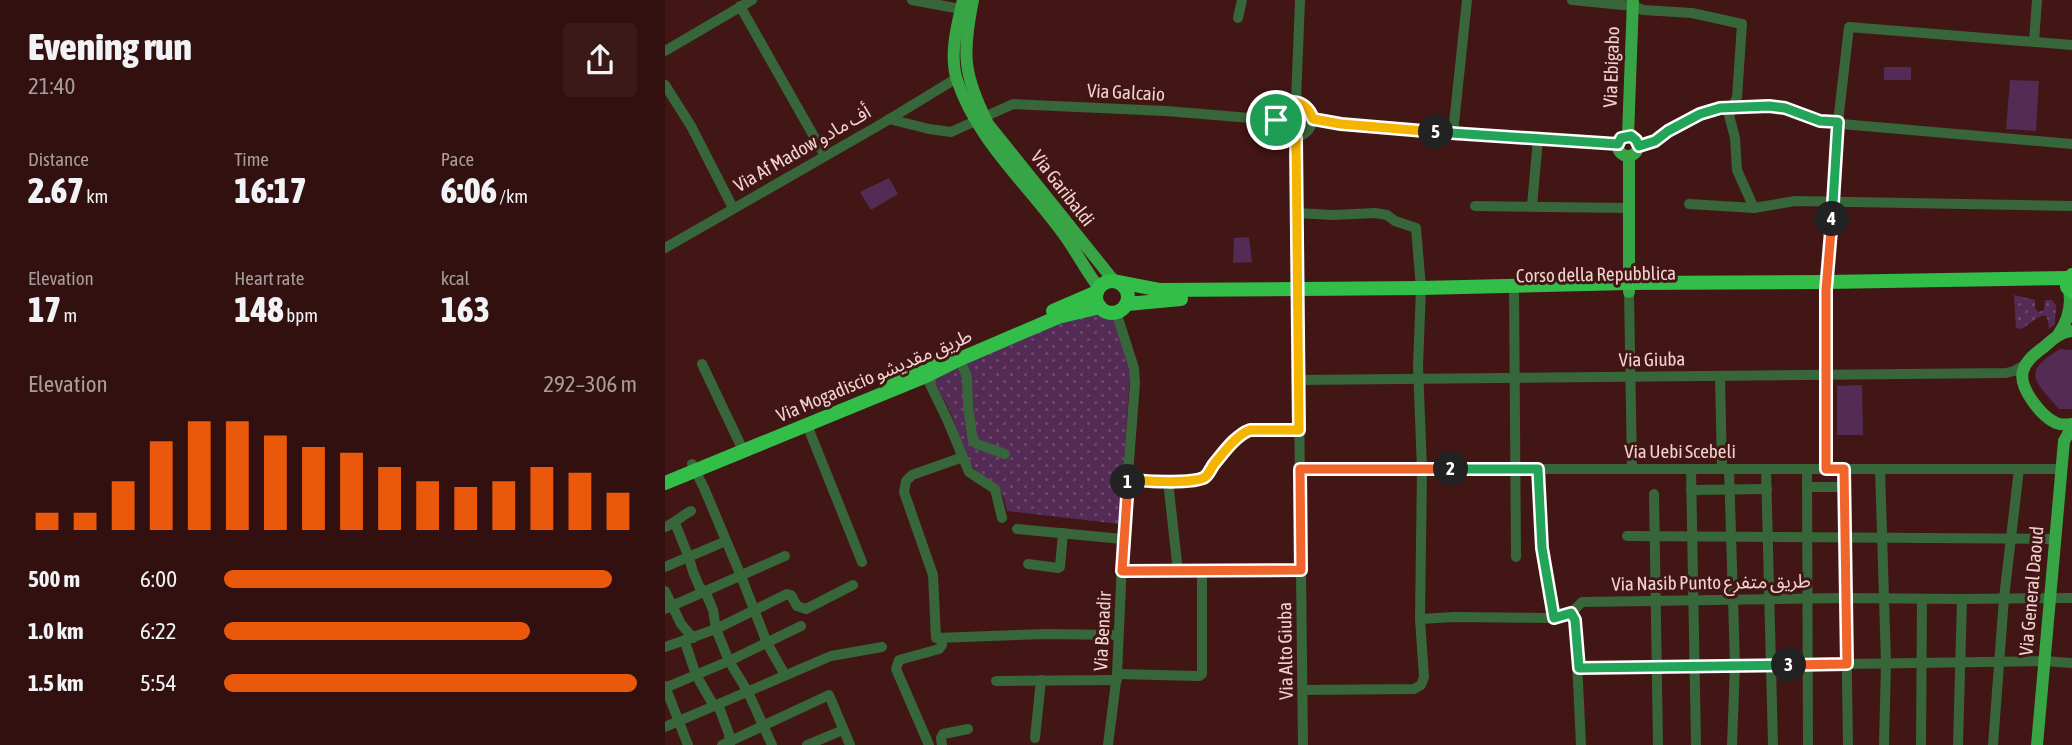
<!DOCTYPE html>
<html lang="en">
<head>
<meta charset="utf-8">
<style>
	:root { --surface:#32100f; --page:#3a1918; --text:#f1f3f6; --muted:#a89d9e; --accent:#ea580c }
	body { margin:0; font-family:"Asap Condensed","Noto Sans Arabic",sans-serif; background:var(--page); color:var(--text); height:100vh; display:flex; flex-direction:column; font-size:26px; white-space:nowrap }
	* { box-sizing:border-box; margin:0 }
	p { font-size:23px; color:var(--muted) }
	.icon { flex:none; width:38px; height:38px; fill:none; stroke:currentColor; stroke-width:2; stroke-linecap:round; stroke-linejoin:round }
	.map { position:relative; flex:1; overflow:hidden }
	.side { display:flex; flex-direction:column; background:var(--surface); width:665px }
	.side>* { flex:none }
	.pin { position:absolute; display:grid; place-items:center; width:60px; height:60px; color:#fff; margin:-30px; border:4px solid #fff; border-radius:50%; box-shadow:0 2px 7px #0007 }
	.km { position:absolute; width:35px; height:35px; margin:-18px; border-radius:50%; background:#222; color:#fff; font-size:19px; line-height:35px; text-align:center }
	.round { display:grid; place-items:center; flex:none; width:74px; height:74px; border-radius:7px; background:var(--page) }
	.summary { display:flex; align-items:center; justify-content:space-between; height:119px; padding:0 28px }
	h1 { font-size:38px; font-weight:800; line-height:52px }
	.figures { display:grid; grid-template-columns:repeat(3,1fr); gap:10px; height:119px; padding:7px 28px }
	.figures div { display:grid; align-content:center }
	.figures b { font-size:35px; font-weight:800 }
	.figures small { font-size:19px; font-weight:400 }
	.figures p { font-size:19px }
	.chart { height:196px; padding:14px 28px }
	.chart p { display:flex; justify-content:space-between }
	.chart svg { width:100%; height:126px; margin-top:7px; stroke:var(--accent); stroke-width:6 }
	ul { padding:0 28px; list-style:none; font-size:23px }
	li { display:grid; grid-template-columns:112px 84px 1fr; align-items:center; height:52px }
	li i { height:18px; border-radius:9px; background:var(--accent) }
	main { display:flex; flex:1; min-height:0 }
	.map>svg:first-child { display:block }
	.grass { fill:url(#grass-dots) }
	.park { fill:#532b55 }
	.lines { fill:none; stroke-linecap:round; stroke-linejoin:round }
	.minor { stroke:#366639; stroke-width:10 }
	.major { stroke:#37a545; stroke-width:12 }
	.highway { stroke:#32be48; stroke-width:14 }
	.split-1-casing { stroke:#fff; stroke-width:14 }
	.split-2-casing { stroke:#fff; stroke-width:14 }
	.split-3-casing { stroke:#fff; stroke-width:14 }
	.split-4-casing { stroke:#fff; stroke-width:14 }
	.split-5-casing { stroke:#fff; stroke-width:14 }
	.split-6-casing { stroke:#fff; stroke-width:14 }
	.split-1 { stroke:#f5b400; stroke-width:9 }
	.split-2 { stroke:#f0652b; stroke-width:9 }
	.split-3 { stroke:#22a559; stroke-width:9 }
	.split-4 { stroke:#f0652b; stroke-width:9 }
	.split-5 { stroke:#22a559; stroke-width:9 }
	.split-6 { stroke:#f5b400; stroke-width:9 }
	.labels { text-anchor:middle; dominant-baseline:central; stroke-width:6; stroke-linejoin:round; paint-order:stroke }
	.street-label { font-size:19px; fill:#f1d2cf; stroke:#421614 }
</style>
</head>
<body>
<main>
<section class="side">
<div class="summary"><div><h1>Evening run</h1><p>21:40</p></div><a class="round"><svg class="icon" aria-label="share" viewBox="0 0 24 24"><path d="M12 15V3M7 8l5-5 5 5M5 13v7h14v-7"/></svg></a></div>
<div class="figures">
<div><p>Distance</p><b>2.67<small> km</small></b></div>
<div><p>Time</p><b>16:17</b></div>
<div><p>Pace</p><b>6:06<small> /km</small></b></div>
</div>
<div class="figures">
<div><p>Elevation</p><b>17<small> m</small></b></div>
<div><p>Heart rate</p><b>148<small> bpm</small></b></div>
<div><p>kcal</p><b>163</b></div>
</div>
<div class="chart"><p><span>Elevation</span>292–306 m</p>
<svg viewBox="0 0 160 44" preserveAspectRatio="none"><path d="M5 44V38M15 44V38M25 44V27M35 44V13M45 44V6M55 44V6M65 44V11M75 44V15M85 44V17M95 44V22M105 44V27M115 44V29M125 44V27M135 44V22M145 44V24M155 44V31"/></svg>
</div>
<ul>
<li><b>500 m</b>6:00<i style="width:94%"></i></li>
<li><b>1.0 km</b>6:22<i style="width:74%"></i></li>
<li><b>1.5 km</b>5:54<i style="width:100%"></i></li>
</ul>
</section>
<div class="map">
<svg width="1407" height="745" viewBox="0 0 1407 745">
	<defs>
		<pattern id="grass-dots" width="8" height="8" patternUnits="userSpaceOnUse" patternTransform="scale(1.75)"><rect width="8" height="8" fill="#532b55"/><path d="M2 2h.1M6 6h.1" fill="none" stroke="#6c496c" stroke-width="1.8" stroke-linecap="round"/></pattern>
	</defs>
	<rect width="100%" height="100%" fill="#421614"/>
	<g class="grass">
		<polygon points="1349,295 1370,300 1370,309 1374,312 1379,310 1380,300 1387,300 1391,305 1390,324 1384,329 1382,317 1379,315 1372,318 1357,329 1351,328"/>
		<path d="M 436,313 L 447,317 L 463,359 L 465,374 L 455,524 L 342,511 C 337,480 325,487 308,467 C 296,453 294,433 287,416 C 282,403 273,391 266,378 L 394,322 Z"/>
	</g>
	<g class="park">
		<rect x="1219" y="67" width="27" height="13"/>
		<polygon points="1345,80 1374,81 1371,131 1341,129"/>
		<polygon points="224,178 233,194 206,210 195,192"/>
		<polygon points="584,237 587,262 568,263 569,238"/>
		<path d="M 1395,349 L 1407,350 L 1407,409 L 1394,409 C 1370,381 1355,373 1395,349 Z"/>
		<polygon points="1197,385 1198,435 1172,435 1172,386"/>
	</g>
	<g class="lines">
		<g class="minor">
			<polyline points="247,0 296,9"/>
			<polyline points="907,0 968,6 978,10 1027,13 1077,24 1072,97 1064,115 1070,138 1072,170 1089,208"/>
			<polyline points="75,6 160,156"/>
			<polyline points="573,18 577,0"/>
			<polyline points="1369,42 1372,0"/>
			<polyline points="0,51 87,0"/>
			<polyline points="0,85 26,126 68,208"/>
			<polyline points="631,101 635,0"/>
			<circle cx="629" cy="119" r="18"/>
			<polyline points="224,119 264,129 286,132 348,104 501,111 611,120"/>
			<polyline points="648,119 676,124 788,133 953,144"/>
			<polyline points="788,133 802,0"/>
			<polyline points="631,138 638,745"/>
			<path d="M 974,146 C 997,140 1015,123 1037,114 C 1059,104 1106,103 1129,110 C 1142,114 1152,121 1165,123 L 1407,144"/>
			<polyline points="1024,204 1089,208 1130,201 1407,206"/>
			<polyline points="810,206 964,208"/>
			<polyline points="867,206 873,139"/>
			<polyline points="632,213 668,215 710,213 722,215 730,221 751,228 756,288 753,366 757,469 755,619 759,677 756,685 749,689 638,690"/>
			<polyline points="0,248 218,123 292,78"/>
			<polyline points="849,286 851,557"/>
			<polyline points="964,292 967,469"/>
			<polyline points="293,355 302,377 303,406 308,441 312,444 340,454"/>
			<polyline points="37,364 75,444"/>
			<polyline points="261,376 282,419 304,472 330,489 337,518"/>
			<polyline points="1055,376 1057,469"/>
			<polyline points="634,380 1341,373 1349,371 1361,364"/>
			<polyline points="142,425 197,562"/>
			<polyline points="298,457 247,475 241,481 239,492 268,575 271,638 381,634 453,635"/>
			<polyline points="27,464 39,488 76,576 102,643 120,675"/>
			<polyline points="635,469 1396,469"/>
			<polyline points="873,469 877,549 889,618"/>
			<polyline points="1026,469 1031,745"/>
			<polyline points="1064,469 1070,665 1067,745"/>
			<polyline points="1101,469 1108,745"/>
			<polyline points="1142,469 1143,745"/>
			<polyline points="1161,469 1161,290 1169,201 1173,122 1184,27 1407,45"/>
			<polyline points="1215,469 1221,663 1219,745"/>
			<path d="M 463,478 C 474,482 530,484 540,478 C 544,474 546,468 549,464 C 559,452 571,435 585,430 L 634,430"/>
			<polyline points="503,481 513,572"/>
			<polyline points="1142,487 1179,487 1179,469"/>
			<polyline points="1179,487 1183,745"/>
			<polyline points="1026,490 1102,489"/>
			<polyline points="989,494 993,745"/>
			<polyline points="10,523 24,558 28,572 35,588 40,591 48,610 51,629 64,661 83,692 107,745"/>
			<path d="M 0,527 C 10,523 16,516 26,511"/>
			<polyline points="352,529 458,539"/>
			<polyline points="962,536 1391,539"/>
			<polyline points="363,564 393,568 395,567 398,533"/>
			<polyline points="0,567 61,541"/>
			<polyline points="457,571 636,570"/>
			<polyline points="0,591 16,624 28,638"/>
			<polyline points="0,609 120,556"/>
			<polyline points="906,613 910,619 916,745"/>
			<polyline points="755,619 789,617 889,618 906,613 917,602 1179,598 1297,599 1407,598"/>
			<polyline points="20,642 31,675 49,706 54,707 64,734 65,745"/>
			<polyline points="0,647 51,629 122,594 126,595 132,606 141,609 188,585"/>
			<polyline points="914,668 1379,661 1407,663"/>
			<polyline points="452,674 534,676 537,674 537,571"/>
			<polyline points="331,681 452,680"/>
			<polyline points="0,686 23,745"/>
			<polyline points="0,688 64,661 136,626"/>
			<polyline points="0,727 166,656 217,647"/>
			<polyline points="370,738 376,680"/>
			<polyline points="57,745 164,695 185,745"/>
			<polyline points="142,745 178,730"/>
			<polyline points="264,745 231,669 234,660 274,649 277,645 277,638"/>
			<polyline points="277,745 276,738 278,734 303,729"/>
			<polyline points="443,745 452,674 458,539 470,383 469,368 451,312"/>
			<polyline points="1256,745 1257,599"/>
			<polyline points="1293,745 1297,599"/>
			<polyline points="1328,745 1339,598 1354,469"/>
		</g>
		<g class="major">
			<path d="M 298,0 C 292,25 284,55 292,80 C 313,143 365,186 402,239 C 413,255 422,272 434,288"/>
			<path d="M 308,0 C 297,54 298,74 323,124 L 449,281"/>
			<circle cx="963" cy="146" r="10"/>
			<polyline points="963,136 968,0"/>
			<polyline points="964,292 964,157"/>
			<path d="M 1407,331 C 1395,332 1388,339 1379,347 C 1371,353 1361,360 1358,371 C 1353,387 1376,416 1391,423 C 1396,425 1401,425 1407,424"/>
			<path d="M 1393,335 C 1402,322 1407,306 1404,290"/>
			<polyline points="1372,745 1399,441 1407,427"/>
		</g>
		<g class="highway">
			<polyline points="1407,275 1402,282 1402,287 1407,292"/>
			<circle cx="447" cy="297" r="16"/>
			<polyline points="454,282 495,290 756,288 963,283 1162,282 1404,278"/>
			<polyline points="462,304 516,299"/>
			<polyline points="388,311 432,292"/>
			<polyline points="221,383 289,352"/>
			<polyline points="0,483 261,376 295,359 393,317 435,307"/>
		</g>
	</g>
	<g class="lines">
		<defs>
			<path id="split-1" d="M 463,482 L 463,478 C 474,482 530,484 540,477 C 544,474 546,468 549,464 C 559,452 571,435 585,430 L 634,430 L 631,138 C 620,136 613,131 611,120"/>
			<polyline id="split-2" points="463,482 457,571 636,570 635,469 786,469"/>
			<polyline id="split-3" points="786,469 873,469 877,548 889,618 906,613 910,620 914,668 1124,665"/>
			<polyline id="split-4" points="1124,665 1182,664 1179,469 1161,469 1161,290 1167,219"/>
			<polyline id="split-5" points="771,132 953,144 956,138 966,136 971,140 974,146 990,141 1003,131 1035,114 1055,108 1104,106 1120,108 1155,121 1173,122 1167,219"/>
			<path id="split-6" d="M 611,120 C 615,95 641,97 648,119 L 676,124 L 771,132"/>
		</defs>
		<use href="#split-1" class="split-1-casing"/>
		<use href="#split-2" class="split-2-casing"/>
		<use href="#split-3" class="split-3-casing"/>
		<use href="#split-4" class="split-4-casing"/>
		<use href="#split-5" class="split-5-casing"/>
		<use href="#split-6" class="split-6-casing"/>
		<use href="#split-1" class="split-1"/>
		<use href="#split-2" class="split-2"/>
		<use href="#split-3" class="split-3"/>
		<use href="#split-4" class="split-4"/>
		<use href="#split-5" class="split-5"/>
		<use href="#split-6" class="split-6"/>
	</g>
	<g class="labels">
		<g class="street-label">
			<text transform="translate(946 67) rotate(-88)">Via Ebigabo</text>
			<text transform="translate(461 92) rotate(3)">Via Galcaio</text>
			<text transform="translate(137 148) rotate(-30)">Via Af Madow أف مادو</text>
			<text transform="translate(398 188) rotate(52)">Via Garibaldi</text>
			<text transform="translate(931 274) rotate(-1)">Corso della Repubblica</text>
			<text transform="translate(987 359) rotate(-1)">Via Giuba</text>
			<text transform="translate(209 375) rotate(-23)">Via Mogadiscio طريق مقديشو</text>
			<text x="1015" y="451">Via Uebi Scebeli</text>
			<text transform="translate(1046 582) rotate(-1)">Via Nasib Punto طريق متفرع</text>
			<text transform="translate(1366 591) rotate(-85)">Via General Daoud</text>
			<text transform="translate(437 631) rotate(-87)">Via Benadir</text>
			<text transform="translate(620 651) rotate(-91)">Via Alto Giuba</text>
		</g>
	</g>
</svg>
<div class="pin" style="left:611px;top:120px;background:#1e9e55"><svg class="icon" aria-label="arrive" viewBox="0 0 24 24"><path d="M6 21V4h12l-3 4 3 4H6"/></svg></div>
<b class="km" style="left:463px;top:482px">1</b>
<b class="km" style="left:786px;top:469px">2</b>
<b class="km" style="left:1124px;top:665px">3</b>
<b class="km" style="left:1167px;top:219px">4</b>
<b class="km" style="left:771px;top:132px">5</b>
</div>
</main>
</body>
</html>
